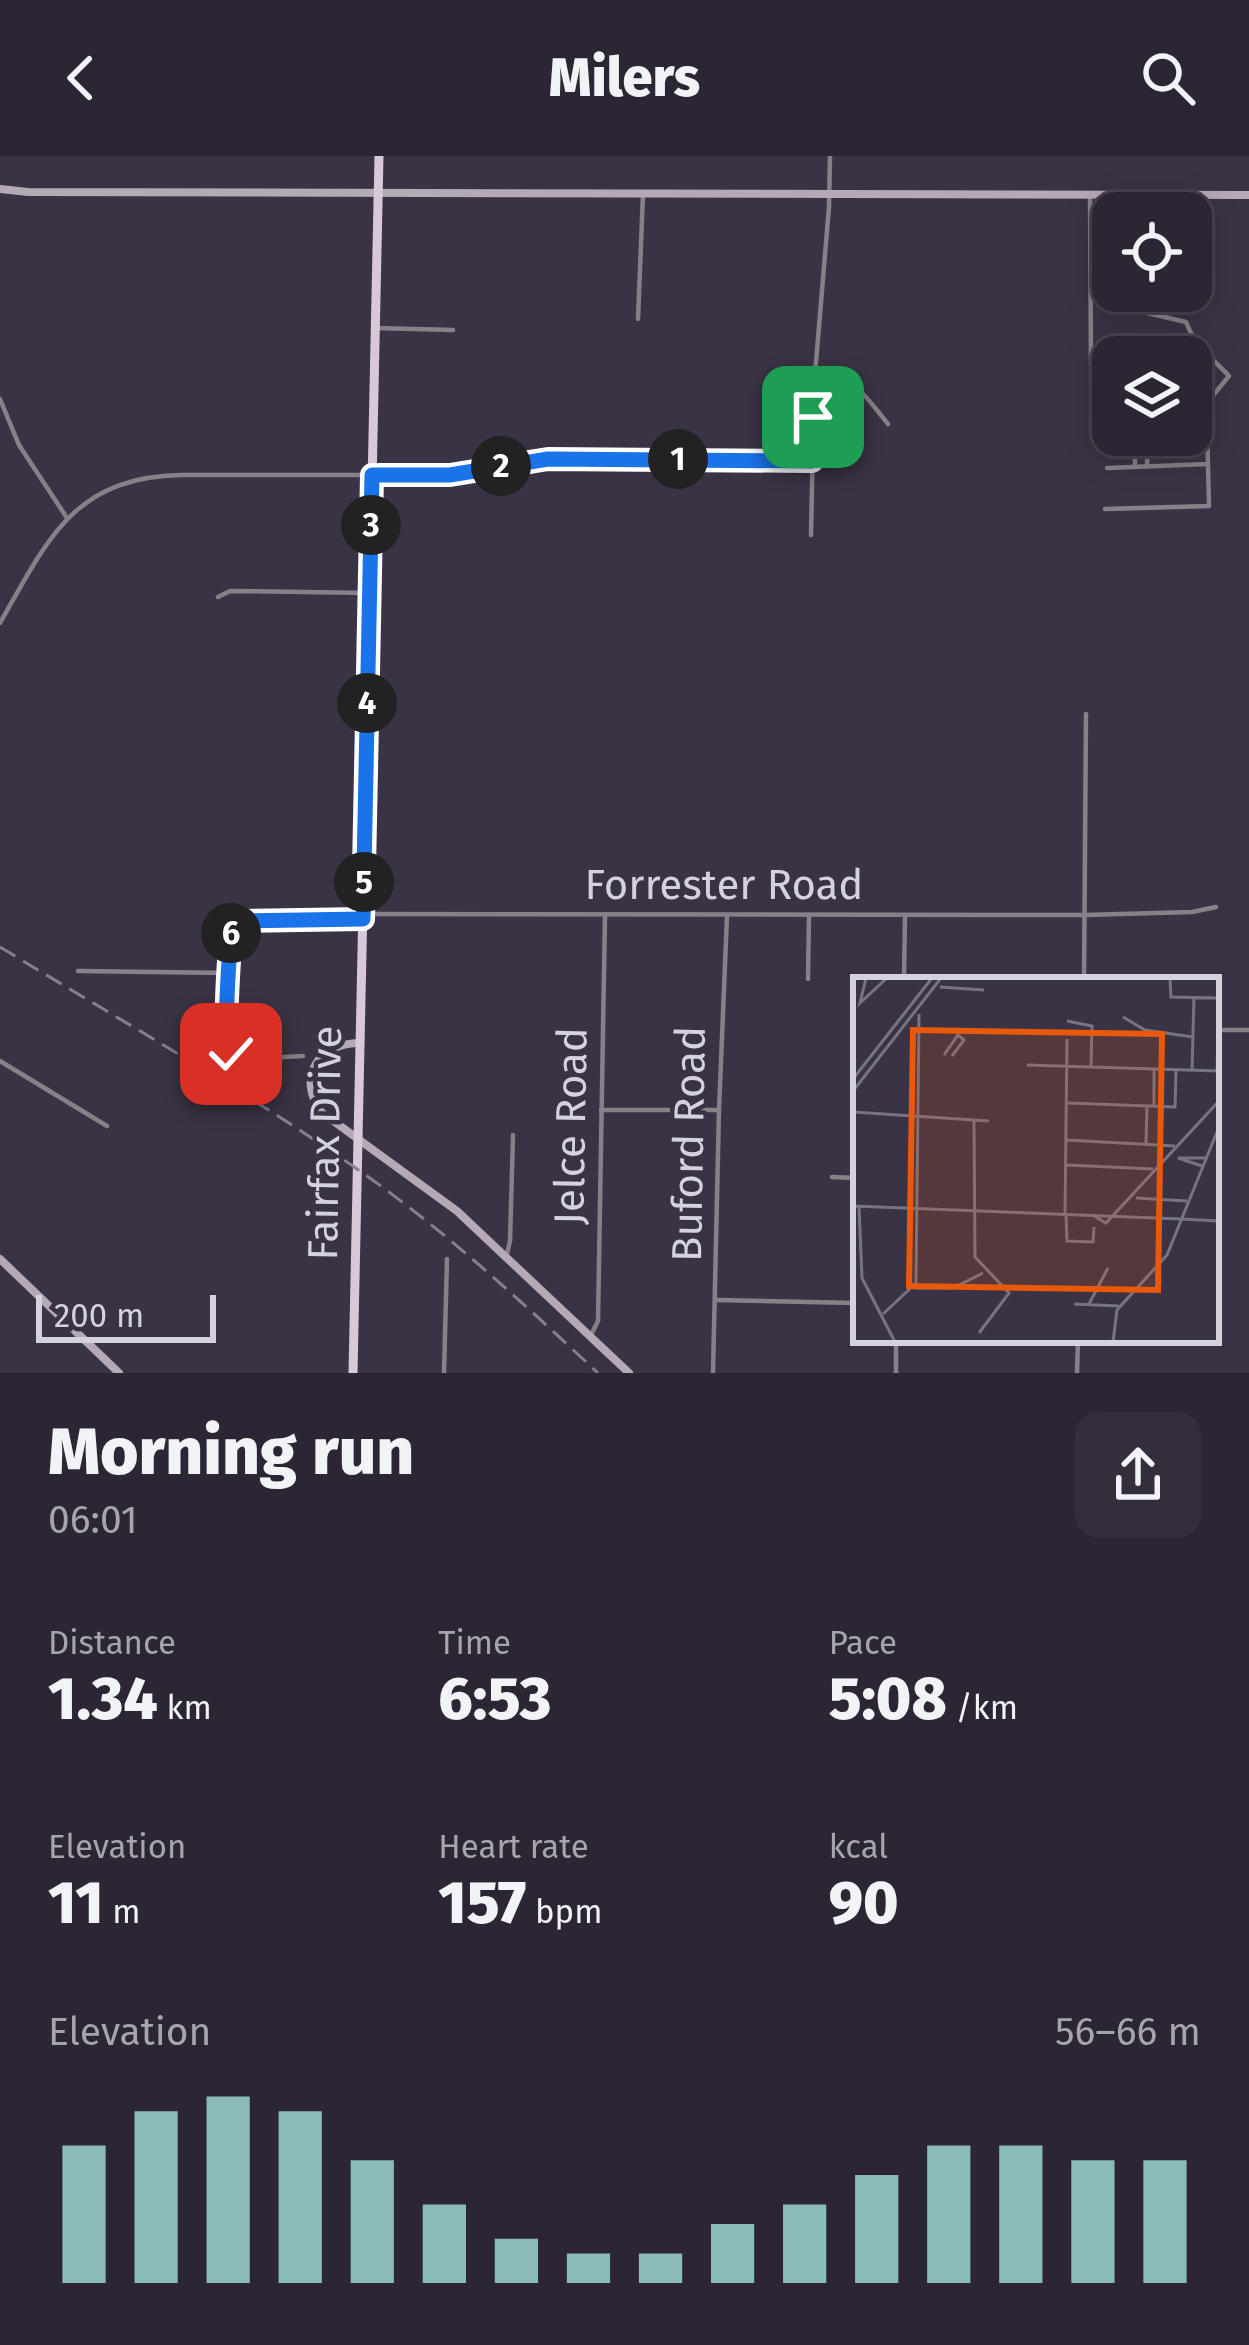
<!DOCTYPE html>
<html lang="en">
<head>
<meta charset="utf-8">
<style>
	:root { --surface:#2c2634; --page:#342e3c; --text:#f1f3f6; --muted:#a6a5ac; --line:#48434f; --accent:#8bbbb9 }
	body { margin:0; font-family:"Fira Sans",sans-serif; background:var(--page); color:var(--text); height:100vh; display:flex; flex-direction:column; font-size:45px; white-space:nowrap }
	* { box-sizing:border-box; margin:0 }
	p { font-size:39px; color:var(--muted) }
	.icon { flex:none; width:66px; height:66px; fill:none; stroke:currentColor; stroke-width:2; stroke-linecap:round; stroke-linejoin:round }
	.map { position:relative; height:1217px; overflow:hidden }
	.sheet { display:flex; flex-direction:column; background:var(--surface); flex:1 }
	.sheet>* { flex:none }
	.tools { position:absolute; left:1092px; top:36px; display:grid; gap:24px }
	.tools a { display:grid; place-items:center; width:120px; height:120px; border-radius:24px; background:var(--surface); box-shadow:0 6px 30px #0003,0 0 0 3px var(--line); font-size:60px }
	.scale { position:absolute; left:36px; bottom:30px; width:180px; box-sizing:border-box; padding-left:12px; border:6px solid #d6d2dd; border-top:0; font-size:33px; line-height:42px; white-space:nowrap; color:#d6d2dd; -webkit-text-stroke:9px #3a3345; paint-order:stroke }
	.pin { position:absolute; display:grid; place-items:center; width:102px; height:102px; color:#fff; margin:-51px; border-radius:24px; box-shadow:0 6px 18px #0006 }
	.km { position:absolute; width:60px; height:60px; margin:-30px; border-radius:50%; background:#222; color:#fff; font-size:33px; line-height:60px; text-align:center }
	.round { display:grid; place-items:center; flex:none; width:126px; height:126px; border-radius:24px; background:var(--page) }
	.summary { display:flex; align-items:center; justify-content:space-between; height:204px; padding:0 48px }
	h1 { font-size:66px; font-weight:800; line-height:90px }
	.stats { display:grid; grid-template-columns:repeat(3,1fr); gap:18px; height:204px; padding:12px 48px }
	.stats div { display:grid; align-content:center }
	.stats b { font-size:60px; font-weight:800 }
	.stats small { font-size:33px; font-weight:400 }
	.stats p { font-size:33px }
	.chart { height:336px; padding:24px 48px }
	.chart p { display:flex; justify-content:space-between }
	.chart svg { width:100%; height:216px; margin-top:12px; stroke:var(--accent); stroke-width:6 }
	header { display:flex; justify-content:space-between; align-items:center; height:156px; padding:0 48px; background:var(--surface); font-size:54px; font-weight:800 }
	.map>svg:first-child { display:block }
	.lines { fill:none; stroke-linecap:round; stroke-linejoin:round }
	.street { stroke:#888088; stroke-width:4.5 }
	.secondary { stroke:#b5a9b6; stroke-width:8 }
	.primary { stroke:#d8c9d9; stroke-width:9 }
	.rail { stroke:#857f8e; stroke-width:3; stroke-dasharray:18 9; stroke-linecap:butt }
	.route-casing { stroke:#fff; stroke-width:24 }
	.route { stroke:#1a73e8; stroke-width:15 }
	.labels { text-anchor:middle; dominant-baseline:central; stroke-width:9; stroke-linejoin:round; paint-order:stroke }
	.street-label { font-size:42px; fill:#d6d2dd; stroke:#3a3345 }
	.inset-road { fill:none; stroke:#787382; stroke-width:3 }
	.view { fill:#e8590c; fill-opacity:0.15; stroke:#e8590c; stroke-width:6 }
	.inset-edge { fill:none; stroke:#d6d2dd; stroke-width:6 }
</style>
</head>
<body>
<header><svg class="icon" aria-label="back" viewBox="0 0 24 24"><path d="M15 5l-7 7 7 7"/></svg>Milers<svg class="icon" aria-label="search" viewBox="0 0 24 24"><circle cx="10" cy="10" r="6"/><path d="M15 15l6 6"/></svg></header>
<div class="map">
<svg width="1249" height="1217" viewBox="0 0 1249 1217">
	<rect width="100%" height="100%" fill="#3a3345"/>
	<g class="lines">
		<g class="street">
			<polyline points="1090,39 1091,209"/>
			<path d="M 1130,153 L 1186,166 C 1195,190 1212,202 1229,220 L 1206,248 L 1191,235"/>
			<polyline points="638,163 643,38"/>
			<polyline points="375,172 453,174"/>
			<polyline points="1128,193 1140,193 1150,201"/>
			<polyline points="1113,211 1104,202 1104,195 1109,188 1122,187 1128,193 1129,201"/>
			<path d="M 814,216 C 855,219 864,239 888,268"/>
			<polyline points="0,243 19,289 67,362"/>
			<polyline points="1135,279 1135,311"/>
			<polyline points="1147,310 1148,279"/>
			<polyline points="1107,312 1208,308 1206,248"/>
			<polyline points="1105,353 1209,350 1208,308"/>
			<polyline points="811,379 814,230 829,51 830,0"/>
			<polyline points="218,441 230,435 369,437"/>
			<path d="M 0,467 C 47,385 73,321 181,319 L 450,319 L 522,306 L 570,302 L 812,305"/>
			<polyline points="363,758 1085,759 1192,756 1216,751"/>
			<polyline points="78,815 229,817"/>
			<polyline points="808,823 809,759"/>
			<polyline points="904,824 905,760"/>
			<polyline points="1084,824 1086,558"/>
			<polyline points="1216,874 1249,874"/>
			<polyline points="303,900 242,903 230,896 227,883 231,770 235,765 241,763 361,763"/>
			<polyline points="0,905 107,970"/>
			<polyline points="601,954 719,954"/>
			<polyline points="832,1021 856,1022"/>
			<polyline points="506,1102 510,1085 513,979"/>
			<polyline points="716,1144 856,1147"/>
			<polyline points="590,1181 598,1165 605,759"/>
			<polyline points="444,1217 447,1103"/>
			<polyline points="713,1217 719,954 727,760"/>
			<polyline points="896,1217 896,1184"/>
			<polyline points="1077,1217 1078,1184"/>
		</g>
		<g class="secondary">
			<polyline points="0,33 28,36 1249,39"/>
			<path d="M 360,887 C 319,887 296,920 321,956 L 457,1055 L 629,1217"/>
			<polyline points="0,1103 119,1217"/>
		</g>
		<polyline class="primary" points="353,1217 379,0"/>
		<path class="rail" d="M 0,791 C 123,866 250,937 367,1020 C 450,1079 524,1148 598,1217"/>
	</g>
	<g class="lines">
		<defs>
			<path id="route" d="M 231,898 C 222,870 230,803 231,770 L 235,765 L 363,763 L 372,319 L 450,319 L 548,303 L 812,305 L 813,261"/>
		</defs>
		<use href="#route" class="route-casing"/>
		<use href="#route" class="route"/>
	</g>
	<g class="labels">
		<g class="street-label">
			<text x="724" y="729">Forrester Road</text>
			<text transform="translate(571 970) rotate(-89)">Jelce Road</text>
			<text transform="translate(325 987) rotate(-89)">Fairfax Drive</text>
			<text transform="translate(689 988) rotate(-89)">Buford Road</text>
		</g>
	</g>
	<g transform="translate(853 821)">
		<rect width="366" height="366" fill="#3a3345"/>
		<path class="inset-road" d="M 13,1 L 7,26 L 34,1M 317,1 L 318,20 L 366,21M 87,10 L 131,13M 270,40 L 292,53 L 340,60M 214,44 L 239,49 L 238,90M 91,78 L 105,58 L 111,63 L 99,79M 174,88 L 366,94M 339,93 L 341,20M 364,94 L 366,21M 0,102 L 79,1M 0,114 L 88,1M 215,126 L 322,130 L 323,93M 301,130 L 301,92M 0,135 L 136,144M 121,144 L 122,280 L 156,316 L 126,356M 214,163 L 322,169M 293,166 L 294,130M 214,188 L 300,192M 349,189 L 325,181 L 353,181M 283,221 L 334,224M 0,229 L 328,242M 6,229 L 9,301 L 42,365M 212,237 L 214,62M 213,238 L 214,264 L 240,265 L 241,250M 239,238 L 253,246 L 366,124M 328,242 L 366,244M 62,311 L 100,311 L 130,296M 221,327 L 266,329M 236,327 L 255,291M 30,337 L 63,306 L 66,37M 260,365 L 264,333 L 314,278 L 366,150"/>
		<path class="view" d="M 60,53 L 309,57 L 305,313 L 56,309 Z"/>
		<rect width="366" height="366" class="inset-edge"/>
	</g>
</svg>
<div class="tools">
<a><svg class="icon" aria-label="locate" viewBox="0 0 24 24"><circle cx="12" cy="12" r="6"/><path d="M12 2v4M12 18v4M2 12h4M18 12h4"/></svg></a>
<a><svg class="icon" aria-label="layers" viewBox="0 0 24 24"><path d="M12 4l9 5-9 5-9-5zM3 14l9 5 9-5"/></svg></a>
</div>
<div class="scale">200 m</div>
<div class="pin" style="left:813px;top:261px;background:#1e9e55"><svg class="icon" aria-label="arrive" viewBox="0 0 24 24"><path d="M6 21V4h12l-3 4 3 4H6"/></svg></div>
<div class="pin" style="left:231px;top:898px;background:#d93025"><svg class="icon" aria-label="check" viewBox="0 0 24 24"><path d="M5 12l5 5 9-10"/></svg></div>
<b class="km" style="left:678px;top:303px">1</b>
<b class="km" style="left:501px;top:310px">2</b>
<b class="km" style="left:371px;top:369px">3</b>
<b class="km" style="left:367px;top:547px">4</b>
<b class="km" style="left:364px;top:726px">5</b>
<b class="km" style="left:231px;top:777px">6</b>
</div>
<section class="sheet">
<div class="summary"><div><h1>Morning run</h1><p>06:01</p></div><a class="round"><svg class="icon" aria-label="share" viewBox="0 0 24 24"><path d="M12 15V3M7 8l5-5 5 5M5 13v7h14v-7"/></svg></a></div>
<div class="stats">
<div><p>Distance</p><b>1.34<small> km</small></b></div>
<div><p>Time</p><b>6:53</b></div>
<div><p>Pace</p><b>5:08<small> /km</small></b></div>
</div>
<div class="stats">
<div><p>Elevation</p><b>11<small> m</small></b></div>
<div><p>Heart rate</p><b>157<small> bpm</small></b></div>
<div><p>kcal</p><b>90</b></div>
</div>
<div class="chart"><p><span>Elevation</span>56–66 m</p>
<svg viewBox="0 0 160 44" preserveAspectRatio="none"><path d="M5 44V16M15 44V9M25 44V6M35 44V9M45 44V19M55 44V28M65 44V35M75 44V38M85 44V38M95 44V32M105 44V28M115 44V22M125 44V16M135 44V16M145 44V19M155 44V19"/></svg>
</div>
</section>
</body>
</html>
